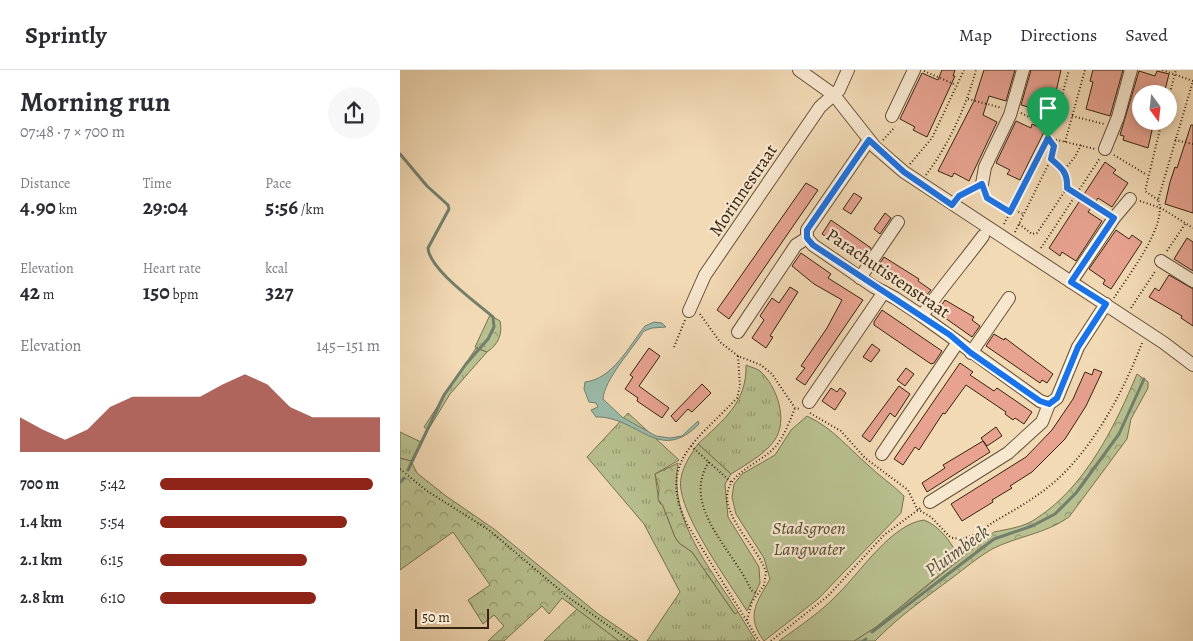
<!DOCTYPE html>
<html lang="en">
<head>
<meta charset="utf-8">
<style>
	:root { --surface:#fff; --page:#f7f7f7; --text:#2b2b33; --muted:#7c7c81; --line:#e1e1e2; --accent:#8f2418 }
	body { margin:0; font-family:Alegreya,serif; background:var(--page); color:var(--text); height:100vh; display:flex; flex-direction:column; font-size:19px; white-space:nowrap }
	* { box-sizing:border-box; margin:0 }
	p { font-size:16px; color:var(--muted) }
	.icon { flex:none; width:28px; height:28px; fill:none; stroke:currentColor; stroke-width:2; stroke-linecap:round; stroke-linejoin:round }
	.map { position:relative; flex:1; overflow:hidden }
	.side { display:flex; flex-direction:column; background:var(--surface); width:400px }
	.side>* { flex:none }
	.needle { width:32px; rotate:165deg }
	.fabs { position:absolute; left:732px; top:15px; display:grid; gap:10px }
	.fabs a { display:grid; place-items:center; width:45px; height:45px; border-radius:50%; background:var(--surface); box-shadow:0 2px 8px #0003; font-size:25px }
	.scale { position:absolute; left:15px; bottom:12px; width:74px; box-sizing:border-box; padding-left:5px; border:2px solid #362411; border-top:0; font-size:14px; line-height:18px; white-space:nowrap; color:#362411; -webkit-text-stroke:4px #f7e7cf; paint-order:stroke }
	.pin { position:absolute; display:grid; place-items:center; width:42px; height:42px; color:#fff; margin:-51px -21px; border-radius:50% 50% 50% 0; rotate:-45deg; box-shadow:0 0 5px #0007 }
	.pin .icon { rotate:45deg }
	.round { display:grid; place-items:center; flex:none; width:52px; height:52px; border-radius:26px; background:var(--page) }
	.summary { display:flex; align-items:center; justify-content:space-between; height:85px; padding:0 20px }
	h1 { font-size:28px; font-weight:700; line-height:38px }
	.metrics { display:grid; grid-template-columns:repeat(3,1fr); gap:8px; height:85px; padding:5px 20px }
	.metrics div { display:grid; align-content:center }
	.metrics b { font-size:21px; font-weight:700 }
	.metrics small { font-size:14px; font-weight:400 }
	.metrics p { font-size:14px }
	.chart { height:140px; padding:10px 20px }
	.chart p { display:flex; justify-content:space-between }
	.chart svg { width:100%; height:90px; margin-top:5px; fill:var(--accent); opacity:.7 }
	ul { padding:0 20px; list-style:none; font-size:16px }
	li { display:grid; grid-template-columns:80px 60px 1fr; align-items:center; height:38px }
	li i { height:12px; border-radius:6px; background:var(--accent) }
	header { display:flex; align-items:center; gap:30px; box-sizing:border-box; height:70px; padding:0 25px; background:var(--surface); border-bottom:1px solid var(--line) }
	header strong { font-size:24px }
	nav { display:flex; gap:28px; margin-inline-start:auto; font-size:18px }
	main { display:flex; flex:1; min-height:0 }
	.map>svg:first-child { display:block }
	.grass { fill:url(#grass-tufts); stroke:#777250 }
	.forest { fill:url(#forest-crowns); stroke:#777250 }
	.green { fill:#b8c08f; stroke:#777250 }
	.water { fill:#9bbbab; stroke:#737f6d }
	.lines { fill:none; stroke-linecap:round; stroke-linejoin:round }
	.stream { stroke:#737f6d; stroke-width:3 }
	.building { fill:#e7a290; stroke:#362411 }
	.minor-casing { stroke:#65523a; stroke-width:14 }
	.path { stroke:#362411; stroke-width:2; stroke-dasharray:1 2.5; stroke-linecap:butt }
	.minor { stroke:#f7e7cf; stroke-width:12 }
	.route-casing { stroke:#fff; stroke-width:10 }
	.route { stroke:#1a73e8; stroke-width:6 }
	.labels { text-anchor:middle; dominant-baseline:central; stroke-width:4.5; stroke-linejoin:round; paint-order:stroke }
	.street-label { font-size:18px; fill:#362411; stroke:#f7e7cf }
	.park-label { font-size:18px; font-style:italic; fill:#564b30; stroke:#f7e7cf }
	.water-label { font-size:19px; font-style:italic; fill:#54513f; stroke:#f7e7cf }
</style>
</head>
<body>
<header>
<strong>Sprintly</strong>
<nav><a>Map</a><a>Directions</a><a>Saved</a></nav>
</header>
<main>
<section class="side">
<div class="summary"><div><h1>Morning run</h1><p>07:48 · 7 × 700 m</p></div><a class="round"><svg class="icon" aria-label="share" viewBox="0 0 24 24"><path d="M12 15V3M7 8l5-5 5 5M5 13v7h14v-7"/></svg></a></div>
<div class="metrics">
<div><p>Distance</p><b>4.90<small> km</small></b></div>
<div><p>Time</p><b>29:04</b></div>
<div><p>Pace</p><b>5:56<small> /km</small></b></div>
</div>
<div class="metrics">
<div><p>Elevation</p><b>42<small> m</small></b></div>
<div><p>Heart rate</p><b>150<small> bpm</small></b></div>
<div><p>kcal</p><b>327</b></div>
</div>
<div class="chart"><p><span>Elevation</span>145–151 m</p>
<svg viewBox="0 0 160 44" preserveAspectRatio="none"><path d="M0 44V27L10 33L20 38L30 33L40 22L50 17L60 17L70 17L80 17L90 11L100 6L110 11L120 22L130 27L140 27L150 27L160 27V44z"/></svg>
</div>
<ul>
<li><b>700 m</b>5:42<i style="width:97%"></i></li>
<li><b>1.4 km</b>5:54<i style="width:85%"></i></li>
<li><b>2.1 km</b>6:15<i style="width:67%"></i></li>
<li><b>2.8 km</b>6:10<i style="width:71%"></i></li>
</ul>
</section>
<div class="map">
<svg width="793" height="571" viewBox="0 0 793 571">
	<defs>
		<pattern id="grass-tufts" width="24" height="20" patternUnits="userSpaceOnUse" patternTransform="scale(1.25)"><rect width="24" height="20" fill="#b8c08f"/><path d="M3 7l-1-3M5 7V3M7 7l1-3M15 17l-1-3M17 17v-4M19 17l1-3" fill="none" stroke="#969c73"/></pattern>
		<pattern id="forest-crowns" width="20" height="18" patternUnits="userSpaceOnUse" patternTransform="scale(1.25)"><rect width="20" height="18" fill="#b8c08f"/><path d="M2 6a3 3 0 1 1 6 0M12 15a3 3 0 1 1 6 0" fill="none" stroke="#969c73"/></pattern>
	</defs>
	<rect width="100%" height="100%" fill="#f2dab5"/>
	<filter id="stains"><feTurbulence type="fractalNoise" baseFrequency=".004" numOctaves="4"/><feColorMatrix values="0 0 0 0 .2 0 0 0 0 .09 0 0 0 0 .02 0 0 0 .5 -.17"/></filter>
	<radialGradient id="worn" r=".72"><stop offset=".6" stop-color="#630" stop-opacity="0"/><stop offset="1" stop-color="#630" stop-opacity=".3"/></radialGradient>
	<g class="grass">
		<polygon points="76,278 87,282 50,324 28,360 24,357"/>
		<path d="M 346,295 C 350,297 356,298 360,301 C 377,316 389,351 374,371 C 364,385 345,395 331,404 L 298,374 C 323,350 347,333 346,295 Z"/>
		<polygon points="228,343 279,390 255,404 259,432 263,436 275,467 279,473 292,482 334,543 338,542 356,571 247,571 280,522 244,454 187,387"/>
		<polygon points="0,362 21,372 11,391 0,388"/>
		<polygon points="177,539 219,571 144,571"/>
	</g>
	<g class="forest">
		<path d="M 90,245 L 100,251 C 103,264 98,275 87,282 L 75,277 Z"/>
		<path d="M 737,304 L 748,312 L 748,318 L 731,349 L 727,369 L 669,447 C 645,464 618,466 592,479 C 578,487 564,499 552,508 C 525,528 498,547 475,571 L 454,571 L 476,557 L 594,462 C 608,459 625,457 637,448 C 686,416 715,356 737,304 Z"/>
		<polygon points="0,388 11,391 17,403 46,426 94,459 197,543 238,571 219,571 162,528 149,544 142,536 104,571 88,571 104,556 94,545 83,554 68,530 90,515 53,462 0,500"/>
		<path d="M 278,393 C 269,450 309,496 338,542 L 335,544 L 292,482 L 279,473 L 275,467 L 263,436 L 258,429 L 259,419 L 255,404 Z"/>
	</g>
	<g class="green">
		<path d="M 407,346 C 434,359 446,376 468,395 C 479,406 492,414 504,426 L 501,443 L 418,529 L 364,571 C 345,546 357,532 370,509 L 364,488 L 336,444 L 332,427 L 334,414 L 342,404 L 375,385 L 391,360 Z"/>
		<path d="M 298,374 L 331,404 L 325,414 L 328,447 L 359,497 L 360,513 L 347,541 C 328,511 286,453 281,420 C 278,403 289,387 298,374 Z"/>
		<path d="M 524,450 C 540,456 553,474 559,489 L 476,557 L 454,571 L 379,571 C 400,556 421,542 439,523 C 461,501 492,454 524,450 Z"/>
	</g>
	<path class="water" d="M 254,252 L 262,253 L 266,257 L 252,258 L 244,261 C 233,278 204,310 203,329 L 222,347 L 256,366 L 270,368 L 282,366 L 298,351 L 299,354 C 259,395 238,346 196,347 L 191,340 L 198,337 L 196,333 L 189,332 L 184,319 L 185,312 C 213,309 229,276 245,256 Z"/>
	<g class="lines">
		<g class="stream">
			<path d="M 0,84 L 27,116 L 48,135 L 49,139 L 28,178 C 29,199 77,233 93,247 L 94,257 L 88,269 L 66,294 L 44,325 L 8,400"/>
			<polyline points="0,412 4,408"/>
			<polyline points="472,562 594,469 632,456 655,444 676,423 719,364 744,309"/>
			<polyline points="463,571 466,569"/>
		</g>
	</g>
	<g class="building">
		<polygon points="542,0 555,0 553,6 555,6 527,67 513,60 515,57 500,49 522,3 538,10"/>
		<polygon points="584,0 615,0 606,31 589,26 583,45 597,52 569,111 554,103 552,107 538,101 574,31"/>
		<polygon points="631,0 661,0 650,47 635,44 636,39 621,35"/>
		<polygon points="693,0 723,0 710,46 686,39 693,12 690,11"/>
		<polygon points="739,1 755,6 757,1 769,4 764,24 741,21 741,51 754,51 748,78 723,70 724,66 720,65"/>
		<polygon points="616,51 631,58 632,54 645,60 620,110 607,104 610,100 596,93"/>
		<polygon points="791,55 793,55 793,143 765,134 770,112 775,97 777,98"/>
		<polygon points="705,92 716,100 713,103 728,113 712,137 698,128 688,142 702,151 676,191 662,182 660,186 649,178"/>
		<polygon points="406,113 418,120 329,249 317,240"/>
		<polygon points="454,123 462,128 451,144 443,139"/>
		<polygon points="485,143 491,148 480,164 474,159"/>
		<polygon points="431,150 471,178 462,191 422,164"/>
		<polygon points="716,160 729,169 732,165 742,172 711,219 703,214 705,210 689,199"/>
		<polygon points="787,168 793,172 793,201 774,189"/>
		<polygon points="401,183 431,204 428,208 463,230 405,315 396,309 405,298 401,296 427,258 442,230 414,214 392,196"/>
		<polygon points="484,187 519,209 518,211 531,220 526,226 523,225 519,231 475,201"/>
		<polygon points="769,205 793,219 793,256 781,248 782,246 749,227 755,218 759,221"/>
		<polygon points="390,217 398,222 370,266 373,267 366,278 352,268 364,250 360,246 372,228 379,233"/>
		<polygon points="545,230 574,247 572,250 580,256 572,267 541,245 543,242 539,239"/>
		<polygon points="482,240 542,281 534,293 531,294 474,255 474,252"/>
		<polygon points="594,264 604,270 605,268 653,304 647,313 642,310 640,313 586,276"/>
		<polygon points="472,274 480,280 471,292 463,287"/>
		<polygon points="249,278 260,286 239,316 269,338 262,348 237,331 238,328 225,319 233,307 230,305"/>
		<polygon points="560,293 573,302 570,305 594,321 597,318 632,342 624,354 615,348 613,350 605,344 606,342 566,315 545,344 543,343 519,380 515,377 503,395 494,389"/>
		<polygon points="506,298 514,304 505,316 497,310"/>
		<polygon points="694,299 702,302 686,336 665,369 632,402 610,416 612,418 592,430 593,432 562,451 551,434 626,387 652,360 673,329 685,302 692,305"/>
		<polygon points="302,314 311,323 292,342 288,339 276,352 271,346"/>
		<polygon points="499,316 510,324 495,347 490,343 470,372 462,366"/>
		<polygon points="431,318 437,322 440,318 446,323 435,340 422,331"/>
		<polygon points="596,357 602,366 587,376 581,368"/>
		<polygon points="583,371 590,382 527,422 522,413 545,398 543,395"/>
	</g>
	<g class="lines">
		<defs>
			<g id="minor">
				<polyline points="399,0 434,25 475,77 504,102 764,273 793,295"/>
				<polyline points="492,46 514,0"/>
				<polyline points="705,79 718,47 731,0"/>
				<polyline points="582,114 585,97 610,45 623,0"/>
				<polyline points="407,168 413,175 474,217 495,228 522,246 640,331 649,334"/>
				<polyline points="761,191 793,211"/>
				<polyline points="460,208 498,152"/>
				<polyline points="671,212 714,148 730,129"/>
				<polyline points="289,241 305,205 420,37 439,20 448,0"/>
				<path d="M 522,246 C 541,218 563,193 583,166"/>
				<polyline points="338,262 396,175 407,168 407,160 469,70"/>
				<polyline points="571,283 609,228"/>
				<polyline points="409,332 484,222"/>
				<polyline points="482,384 558,272"/>
				<polyline points="530,432 608,383 642,352 649,334 657,328 678,277 706,234"/>
			</g>
		</defs>
		<use href="#minor" class="minor-casing"/>
		<g class="path">
			<polyline points="524,1 556,15"/>
			<polyline points="769,26 776,0"/>
			<polyline points="568,29 602,38"/>
			<polyline points="621,43 653,59"/>
			<polyline points="672,46 704,54"/>
			<polyline points="649,68 695,79"/>
			<polyline points="649,68 654,76 651,89"/>
			<polyline points="483,70 495,57"/>
			<polyline points="775,70 793,74"/>
			<polyline points="665,72 685,0"/>
			<polyline points="681,75 675,87 664,100 667,109 667,118 706,143"/>
			<polyline points="714,85 747,105"/>
			<polyline points="510,94 532,68 564,0"/>
			<path d="M 526,105 C 549,74 566,37 576,0"/>
			<polyline points="586,125 610,142"/>
			<polyline points="559,126 572,119"/>
			<polyline points="758,130 745,121 762,51"/>
			<polyline points="740,131 761,138 793,158"/>
			<polyline points="612,139 623,144"/>
			<polyline points="604,154 653,59 669,0"/>
			<polyline points="619,154 632,164 637,163 667,118"/>
			<polyline points="615,162 651,89 664,100"/>
			<polyline points="641,178 700,88"/>
			<polyline points="767,181 785,154"/>
			<path d="M 714,228 C 727,207 769,154 758,130 L 793,11 L 762,0"/>
			<polyline points="731,238 756,200"/>
			<polyline points="300,244 320,272 338,286 361,295 372,304 395,338 401,339"/>
			<polyline points="274,277 285,250"/>
			<path d="M 338,286 L 340,316 L 337,328 C 298,370 256,392 287,454 L 359,571"/>
			<path d="M 410,343 L 441,361 L 465,388 L 508,420 L 517,439 L 531,447 L 550,467 C 567,473 581,460 595,451 C 618,438 641,425 661,406 C 697,371 724,320 742,273"/>
			<polyline points="291,376 331,412"/>
			<path d="M 309,392 C 280,437 334,480 351,520 L 358,524"/>
			<polyline points="0,399 27,421 89,460 168,527 230,571"/>
			<path d="M 347,550 L 352,532 L 364,515 L 366,502 C 358,479 337,462 329,438 C 318,404 359,396 376,376 C 385,365 390,350 395,338"/>
			<polyline points="371,571 428,526 484,465 522,437"/>
		</g>
		<use href="#minor" class="minor"/>
	</g>
	<g class="lines">
		<defs>
			<path id="route" d="M 648,68 L 654,76 L 651,89 C 662,98 668,103 667,118 L 714,148 L 671,212 L 706,234 L 678,277 L 657,328 L 649,334 L 640,331 L 571,283 L 550,265 L 413,175 L 407,168 L 407,160 L 469,70 L 504,102 L 552,135 L 559,126 L 582,114 L 587,128 L 610,142 Z"/>
		</defs>
		<use href="#route" class="route-casing"/>
		<use href="#route" class="route"/>
	</g>
	<g class="labels">
		<g class="street-label">
			<text transform="translate(343 120) rotate(-56)">Morinnestraat</text>
			<text transform="translate(488 203) rotate(34)">Parachutistenstraat</text>
		</g>
		<g class="park-label">
			<text x="409" y="458">Stadsgroen<tspan x="409" dy="21">Langwater</tspan></text>
		</g>
		<g class="water-label">
			<text transform="translate(557 481) rotate(-36)">Pluimbeek</text>
		</g>
	</g>
	<rect width="100%" height="100%" filter="url(#stains)"/>
	<rect width="100%" height="100%" fill="url(#worn)"/>
</svg>
<div class="fabs">
<a><svg class="needle" viewBox="-14 -14 28 28"><path d="M0-13l5 13h-10z" fill="#e53935"/><path d="M0 13l5-13h-10z" fill="#7c7c81"/></svg></a>
</div>
<div class="scale">50 m</div>
<div class="pin" style="left:648px;top:68px;background:#1e9e55"><svg class="icon" aria-label="arrive" viewBox="0 0 24 24"><path d="M6 21V4h12l-3 4 3 4H6"/></svg></div>
</div>
</main>
</body>
</html>
